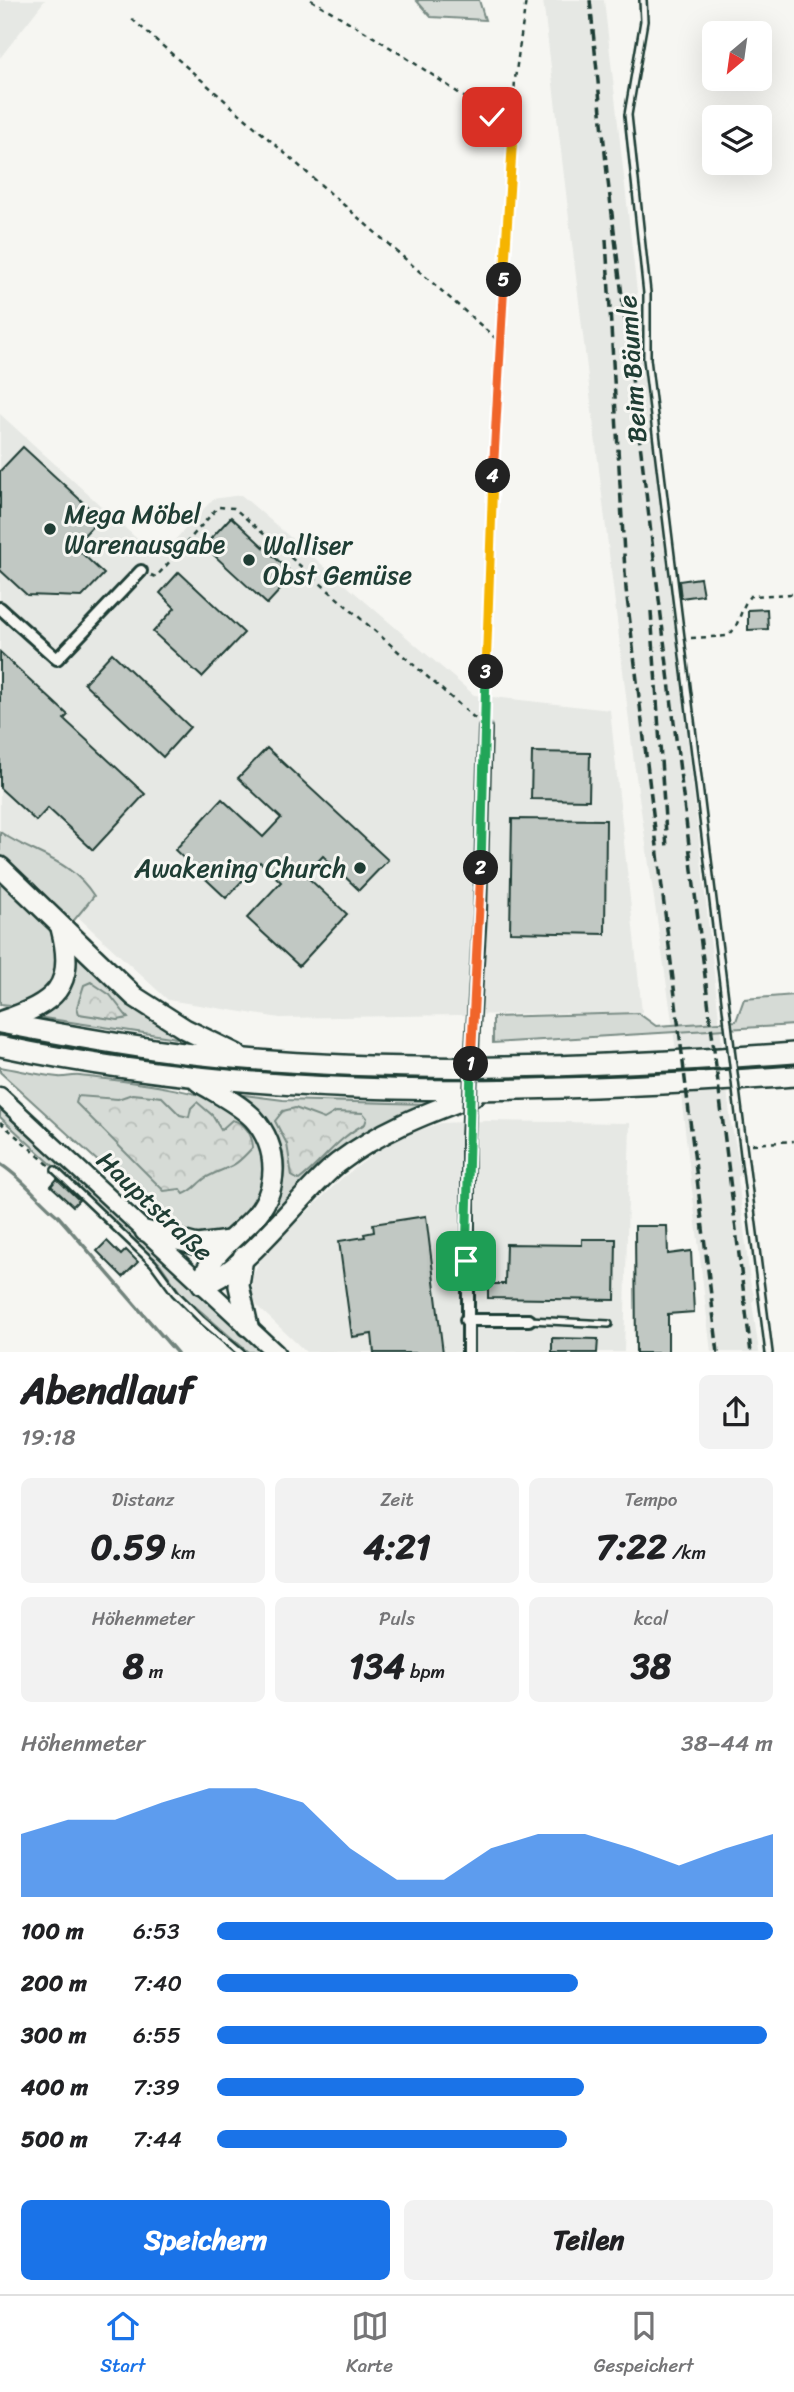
<!DOCTYPE html>
<html lang="de">
<head>
<meta charset="utf-8">
<style>
	:root { --surface:#fff; --page:#f2f2f2; --text:#202124; --muted:#757577; --line:#e0e0e0; --accent:#1a73e8 }
	body { margin:0; font-family:Sriracha,sans-serif; background:var(--page); color:var(--text); height:100vh; display:flex; flex-direction:column; font-size:26px; white-space:nowrap }
	* { box-sizing:border-box; margin:0 }
	p { font-size:23px; color:var(--muted) }
	.icon { flex:none; width:38px; height:38px; fill:none; stroke:currentColor; stroke-width:2; stroke-linecap:round; stroke-linejoin:round }
	.map { position:relative; height:1352px; overflow:hidden }
	.details { display:flex; flex-direction:column; background:var(--surface); flex:1 }
	.details>* { flex:none }
	.needle { width:46px; rotate:209deg }
	.buttons { position:absolute; left:702px; top:21px; display:grid; gap:14px }
	.buttons a { display:grid; place-items:center; width:70px; height:70px; border-radius:10px; background:var(--surface); box-shadow:0 7px 28px #0002; font-size:35px }
	.pin { position:absolute; display:grid; place-items:center; width:60px; height:60px; color:#fff; margin:-30px; border-radius:14px; box-shadow:0 4px 10px #0006 }
	.km { position:absolute; width:35px; height:35px; margin:-18px; border-radius:50%; background:#222; color:#fff; font-size:19px; line-height:35px; text-align:center }
	.round { display:grid; place-items:center; flex:none; width:74px; height:74px; border-radius:10px; background:var(--page) }
	.headline { display:flex; align-items:center; justify-content:space-between; height:119px; padding:0 21px }
	h1 { font-size:38px; font-weight:800; line-height:52px }
	.figures { display:grid; grid-template-columns:repeat(3,1fr); gap:10px; height:119px; padding:7px 21px }
	.figures div { display:grid; align-content:center; border-radius:10px; background:var(--page); text-align:center }
	.figures b { font-size:35px; font-weight:800 }
	.figures small { font-size:19px; font-weight:400 }
	.figures p { font-size:19px }
	.chart { height:196px; padding:14px 21px }
	.chart p { display:flex; justify-content:space-between }
	.chart svg { width:100%; height:126px; margin-top:7px; fill:var(--accent); opacity:.7 }
	.button { display:flex; gap:14px; margin-top:auto; padding:14px 21px }
	.button a { flex:1; height:80px; border-radius:10px; background:var(--accent); color:#fff; font-size:28px; font-weight:800; line-height:80px; text-align:center }
	.button a+a { background:var(--page); color:var(--text) }
	ul { padding:0 21px; list-style:none; font-size:23px }
	li { display:grid; grid-template-columns:112px 84px 1fr; align-items:center; height:52px }
	li i { height:18px; border-radius:9px; background:var(--accent) }
	.dock { display:flex; justify-content:space-around; align-items:center; height:98px; border-top:2px solid var(--line); background:var(--surface); font-size:19px; color:var(--muted) }
	.dock a { display:grid; justify-items:center; gap:4px }
	.dock .selected { color:var(--accent) }
	.map>svg:first-child { display:block }
	.built { fill:#e6e8e4 }
	.grass { fill:#d6dbd6; stroke:#7a8c85; stroke-width:2 }
	.forest { fill:url(#forest-crowns); stroke:#7a8c85; stroke-width:2 }
	.lines { fill:none; stroke-linecap:round; stroke-linejoin:round }
	.stream { stroke:#72847d; stroke-width:3.5 }
	.building { fill:#c1c8c3; stroke:#1f3d34; stroke-width:2 }
	.service-casing { stroke:#1f3d34; stroke-width:10 }
	.minor-casing { stroke:#1f3d34; stroke-width:16 }
	.primary-casing { stroke:#1f3d34; stroke-width:21 }
	.motorway-casing { stroke:#1f3d34; stroke-width:24 }
	.path { stroke:#1f3d34; stroke-width:2.5; stroke-dasharray:5 5; stroke-linecap:butt }
	.service { stroke:#f6f6f2; stroke-width:5 }
	.minor { stroke:#f6f6f2; stroke-width:10 }
	.primary { stroke:#f6f6f2; stroke-width:16 }
	.motorway { stroke:#f6f6f2; stroke-width:19 }
	.rail { stroke:#1f3d34; stroke-width:3.5; stroke-dasharray:10 5; stroke-linecap:butt }
	.service-bridge-casing { stroke:#1f3d34; stroke-width:10; stroke-linecap:butt }
	.minor-bridge-casing { stroke:#1f3d34; stroke-width:16; stroke-linecap:butt }
	.service-bridge { stroke:#f6f6f2; stroke-width:5 }
	.minor-bridge { stroke:#f6f6f2; stroke-width:10 }
	.split-1-casing { stroke:#fff; stroke-width:14 }
	.split-2-casing { stroke:#fff; stroke-width:14 }
	.split-3-casing { stroke:#fff; stroke-width:14 }
	.split-4-casing { stroke:#fff; stroke-width:14 }
	.split-5-casing { stroke:#fff; stroke-width:14 }
	.split-6-casing { stroke:#fff; stroke-width:14 }
	.split-1 { stroke:#22a559; stroke-width:9 }
	.split-2 { stroke:#f0652b; stroke-width:9 }
	.split-3 { stroke:#22a559; stroke-width:9 }
	.split-4 { stroke:#f5b400; stroke-width:9 }
	.split-5 { stroke:#f0652b; stroke-width:9 }
	.split-6 { stroke:#f5b400; stroke-width:9 }
	.poi-dot { fill:#1f3d34; stroke:#f6f6f2; stroke-width:2.5 }
	.labels { text-anchor:middle; dominant-baseline:central; stroke-width:6; stroke-linejoin:round; paint-order:stroke }
	.street-label { font-size:26px; fill:#1f3d34; stroke:#f6f6f2 }
	.poi-label { font-size:26px; fill:#1f3d34; stroke:#f6f6f2; text-anchor:start }
</style>
</head>
<body>
<div class="map">
<svg width="794" height="1353" viewBox="0 0 794 1353">
	<defs>
		<pattern id="forest-crowns" width="20" height="18" patternUnits="userSpaceOnUse" patternTransform="scale(1.75)"><rect width="20" height="18" fill="#d6dbd6"/><path d="M2 6a3 3 0 1 1 6 0M12 15a3 3 0 1 1 6 0" fill="none" stroke="#b7bdb8"/></pattern>
	</defs>
	<rect width="100%" height="100%" fill="#f6f6f2"/>
	<filter id="ink" filterUnits="userSpaceOnUse"><feTurbulence type="fractalNoise" baseFrequency=".0143" numOctaves="2"/><feDisplacementMap in="SourceGraphic" scale="14" xChannelSelector="R" yChannelSelector="G"/><feConvolveMatrix kernelMatrix="1 2 1 2 8 2 1 2 1" color-interpolation-filters="sRGB"/></filter>
	<g filter="url(#ink)">
		<g class="built">
			<polygon points="0,0 45,0 0,58"/>
			<polygon points="543,0 604,0 731,1124 742,1174 738,1177 750,1281 755,1299 752,1302 759,1352 711,1352 673,1027 634,763"/>
			<polygon points="0,414 158,558 213,499 241,495 474,695 610,710 642,1012 280,1018 168,1000 93,931 0,843"/>
			<polygon points="486,1121 630,1123 624,1352 306,1352 257,1306 253,1295 252,1277 262,1256 342,1178 394,1139 441,1123"/>
		</g>
		<g class="grass">
			<polygon points="416,0 479,0 485,20 431,17"/>
			<path d="M 0,832 C 35,856 70,858 94,896 L 71,924 L 34,884 L 0,855 Z"/>
			<polygon points="0,875 56,932 61,950 51,991 21,1006 0,1004"/>
			<polygon points="77,950 185,1034 184,1039 37,1017"/>
			<polygon points="794,995 794,1025 493,1043 493,1017 638,1013 656,1026 736,1021 744,999"/>
			<path d="M 0,1067 C 19,1070 39,1075 58,1077 C 65,1078 72,1075 80,1076 C 114,1080 205,1089 231,1108 C 302,1157 247,1268 170,1227 L 0,1072 Z"/>
			<path d="M 244,1095 L 283,1100 L 426,1104 L 225,1266 L 215,1266 C 272,1213 323,1167 243,1101 Z"/>
			<polygon points="0,1108 262,1352 248,1352 182,1295 160,1264 0,1117"/>
		</g>
		<g class="forest">
			<polygon points="91,982 110,995 128,1018 118,1020 79,1014 77,1007 84,985"/>
			<path d="M 132,1094 L 162,1097 L 180,1115 L 189,1117 L 191,1108 L 197,1102 L 212,1115 L 221,1130 L 232,1120 C 245,1123 252,1134 253,1147 C 231,1171 234,1163 207,1177 C 198,1182 195,1190 184,1194 L 180,1189 L 164,1191 L 76,1103 L 78,1096 L 118,1099 Z"/>
			<path d="M 295,1108 L 324,1119 L 336,1112 L 363,1113 L 367,1118 L 365,1124 C 337,1138 323,1162 299,1180 L 292,1176 L 287,1144 L 275,1121 L 283,1111 Z"/>
		</g>
		<g class="lines">
			<path class="stream" d="M 0,1164 C 22,1177 38,1200 58,1216 L 177,1353"/>
		</g>
		<g class="building">
			<polygon points="23,447 100,518 74,546 104,574 82,597 27,595 0,570 0,471"/>
			<polygon points="231,517 294,575 267,604 204,546"/>
			<polygon points="179,572 244,633 202,677 153,632 175,608 160,593"/>
			<polygon points="700,578 703,595 681,598 679,581"/>
			<polygon points="767,609 768,629 748,630 748,610"/>
			<polygon points="0,652 68,715 64,719 145,794 93,850 48,808 36,821 0,788"/>
			<polygon points="112,653 190,727 163,757 84,683"/>
			<polygon points="267,748 388,860 359,890 323,856 305,875 347,914 299,966 247,918 281,882 260,862 226,898 175,850 222,799 263,837 281,818 238,778"/>
			<polygon points="532,752 590,753 589,800 531,799"/>
			<polygon points="512,819 606,820 605,934 510,932"/>
			<polygon points="57,1179 79,1200 73,1206 51,1186"/>
			<polygon points="426,1216 443,1353 374,1353 372,1334 352,1337 339,1241 365,1237 364,1234 374,1232 373,1224"/>
			<polygon points="635,1226 667,1226 668,1254 691,1251 694,1312 668,1314 668,1353 636,1353"/>
			<polygon points="582,1239 616,1239 615,1300 488,1298 488,1284 505,1284 506,1244 582,1245"/>
			<polygon points="107,1241 121,1255 126,1250 138,1262 123,1277 97,1251"/>
			<polygon points="552,1338 598,1339 597,1353 552,1353"/>
		</g>
		<g class="lines">
			<defs>
				<g id="service">
					<polyline points="643,0 644,21 628,115 647,293 647,359 728,1024"/>
					<polyline points="739,1114 769,1353"/>
					<polyline points="55,1170 153,1263 175,1293 202,1320 241,1353"/>
					<polyline points="529,1320 609,1324"/>
				</g>
				<g id="minor">
					<polyline points="0,608 57,659 141,571"/>
					<polyline points="473,1030 480,914 485,728"/>
					<polyline points="468,1138 468,1353"/>
					<polyline points="466,1320 529,1320"/>
				</g>
				<polyline id="primary" points="0,1096 276,1353"/>
				<g id="motorway">
					<polyline points="0,867 135,997 185,1029 236,1054"/>
					<path d="M 2,1021 C 54,1003 77,988 61,928"/>
					<path d="M 0,1023 C 61,1034 122,1046 184,1053 C 386,1076 591,1068 794,1053"/>
					<path d="M 0,1046 C 262,1102 528,1095 794,1076"/>
					<path d="M 199,1082 C 217,1093 238,1103 253,1118 C 280,1148 280,1192 251,1221 C 233,1239 207,1257 202,1284 C 241,1278 303,1190 338,1163 C 380,1131 424,1114 473,1096"/>
					<polyline points="145,1231 197,1245 229,1241"/>
					<polyline points="243,1257 239,1286 248,1326"/>
				</g>
			</defs>
			<use href="#service" class="service-casing"/>
			<use href="#minor" class="minor-casing"/>
			<use href="#primary" class="primary-casing"/>
			<use href="#motorway" class="motorway-casing"/>
			<g class="path">
				<path d="M 311,0 C 366,31 419,65 470,101 C 484,111 497,129 513,133"/>
				<polyline points="132,19 501,343"/>
				<polyline points="151,575 156,577 218,507 234,508 478,721"/>
				<path d="M 691,638 L 728,636 C 741,624 739,610 750,596 L 794,594"/>
				<polyline points="485,717 488,574 515,79 526,0"/>
				<polyline points="0,1122 50,1166"/>
				<polyline points="752,1144 794,1141"/>
			</g>
			<use href="#service" class="service"/>
			<use href="#minor" class="minor"/>
			<use href="#primary" class="primary"/>
			<use href="#motorway" class="motorway"/>
			<g class="rail">
				<polyline points="590,0 607,173 751,1353"/>
				<polyline points="606,239 626,589 718,1353"/>
				<polyline points="651,611 667,849"/>
			</g>
			<defs>
				<polyline id="service-bridge" points="728,1024 739,1114"/>
				<polyline id="minor-bridge" points="468,1138 473,1030"/>
			</defs>
			<use href="#service-bridge" class="service-bridge-casing"/>
			<use href="#minor-bridge" class="minor-bridge-casing"/>
			<use href="#service-bridge" class="service-bridge"/>
			<use href="#minor-bridge" class="minor-bridge"/>
		</g>
	</g>
	<g class="lines" filter="url(#ink)">
		<defs>
			<polyline id="split-1" points="466,1261 471,1064"/>
			<polyline id="split-2" points="471,1064 481,868"/>
			<polyline id="split-3" points="481,868 486,672"/>
			<polyline id="split-4" points="486,672 493,476"/>
			<polyline id="split-5" points="493,476 504,280"/>
			<polyline id="split-6" points="492,117 504,131 513,133 504,280"/>
		</defs>
		<use href="#split-1" class="split-1-casing"/>
		<use href="#split-2" class="split-2-casing"/>
		<use href="#split-3" class="split-3-casing"/>
		<use href="#split-4" class="split-4-casing"/>
		<use href="#split-5" class="split-5-casing"/>
		<use href="#split-6" class="split-6-casing"/>
		<use href="#split-1" class="split-1"/>
		<use href="#split-2" class="split-2"/>
		<use href="#split-3" class="split-3"/>
		<use href="#split-4" class="split-4"/>
		<use href="#split-5" class="split-5"/>
		<use href="#split-6" class="split-6"/>
	</g>
	<g class="poi-dot">
		<circle cx="50" cy="529" r="7"/>
		<circle cx="249" cy="560" r="7"/>
		<circle cx="360" cy="868" r="7"/>
	</g>
	<g class="labels">
		<g class="street-label">
			<text transform="translate(632 369) rotate(-94)">Beim Bäumle</text>
			<text transform="translate(155 1206) rotate(43)">Hauptstraße</text>
		</g>
		<g class="poi-label">
			<text x="64" y="514">Mega Möbel<tspan x="64" dy="30">Warenausgabe</tspan></text>
			<text x="263" y="545">Walliser<tspan x="263" dy="30">Obst Gemüse</tspan></text>
			<text x="346" y="868" text-anchor="end">Awakening Church</text>
		</g>
	</g>
</svg>
<div class="buttons">
<a><svg class="needle" viewBox="-14 -14 28 28"><path d="M0-13l5 13h-10z" fill="#e53935"/><path d="M0 13l5-13h-10z" fill="#757577"/></svg></a>
<a><svg class="icon" aria-label="layers" viewBox="0 0 24 24"><path d="M12 4l9 5-9 5-9-5zM3 14l9 5 9-5"/></svg></a>
</div>
<div class="pin" style="left:466px;top:1261px;background:#1e9e55"><svg class="icon" aria-label="arrive" viewBox="0 0 24 24"><path d="M6 21V4h12l-3 4 3 4H6"/></svg></div>
<div class="pin" style="left:492px;top:117px;background:#d93025"><svg class="icon" aria-label="check" viewBox="0 0 24 24"><path d="M5 12l5 5 9-10"/></svg></div>
<b class="km" style="left:471px;top:1064px">1</b>
<b class="km" style="left:481px;top:868px">2</b>
<b class="km" style="left:486px;top:672px">3</b>
<b class="km" style="left:493px;top:476px">4</b>
<b class="km" style="left:504px;top:280px">5</b>
</div>
<section class="details">
<div class="headline"><div><h1>Abendlauf</h1><p>19:18</p></div><a class="round"><svg class="icon" aria-label="share" viewBox="0 0 24 24"><path d="M12 15V3M7 8l5-5 5 5M5 13v7h14v-7"/></svg></a></div>
<div class="figures">
<div><p>Distanz</p><b>0.59<small> km</small></b></div>
<div><p>Zeit</p><b>4:21</b></div>
<div><p>Tempo</p><b>7:22<small> /km</small></b></div>
</div>
<div class="figures">
<div><p>Höhenmeter</p><b>8<small> m</small></b></div>
<div><p>Puls</p><b>134<small> bpm</small></b></div>
<div><p>kcal</p><b>38</b></div>
</div>
<div class="chart"><p><span>Höhenmeter</span>38–44 m</p>
<svg viewBox="0 0 160 44" preserveAspectRatio="none"><path d="M0 44V22L10 17L20 17L30 11L40 6L50 6L60 11L70 27L80 38L90 38L100 27L110 22L120 22L130 27L140 33L150 27L160 22V44z"/></svg>
</div>
<ul>
<li><b>100 m</b>6:53<i style="width:100%"></i></li>
<li><b>200 m</b>7:40<i style="width:65%"></i></li>
<li><b>300 m</b>6:55<i style="width:99%"></i></li>
<li><b>400 m</b>7:39<i style="width:66%"></i></li>
<li><b>500 m</b>7:44<i style="width:63%"></i></li>
</ul>
<div class="button"><a>Speichern</a><a>Teilen</a></div>
</section>
<nav class="dock">
<a class="selected"><svg class="icon" aria-label="home" viewBox="0 0 24 24"><path d="M3 11l9-7 9 7M6 9v11h12V9"/></svg>Start</a>
<a><svg class="icon" aria-label="map" viewBox="0 0 24 24"><path d="M3 6l6-2 6 2 6-2v14l-6 2-6-2-6 2zM9 4v14M15 6v14"/></svg>Karte</a>
<a><svg class="icon" aria-label="saved" viewBox="0 0 24 24"><path d="M7 4h10v16l-5-4-5 4z"/></svg>Gespeichert</a>
</nav>
</body>
</html>
